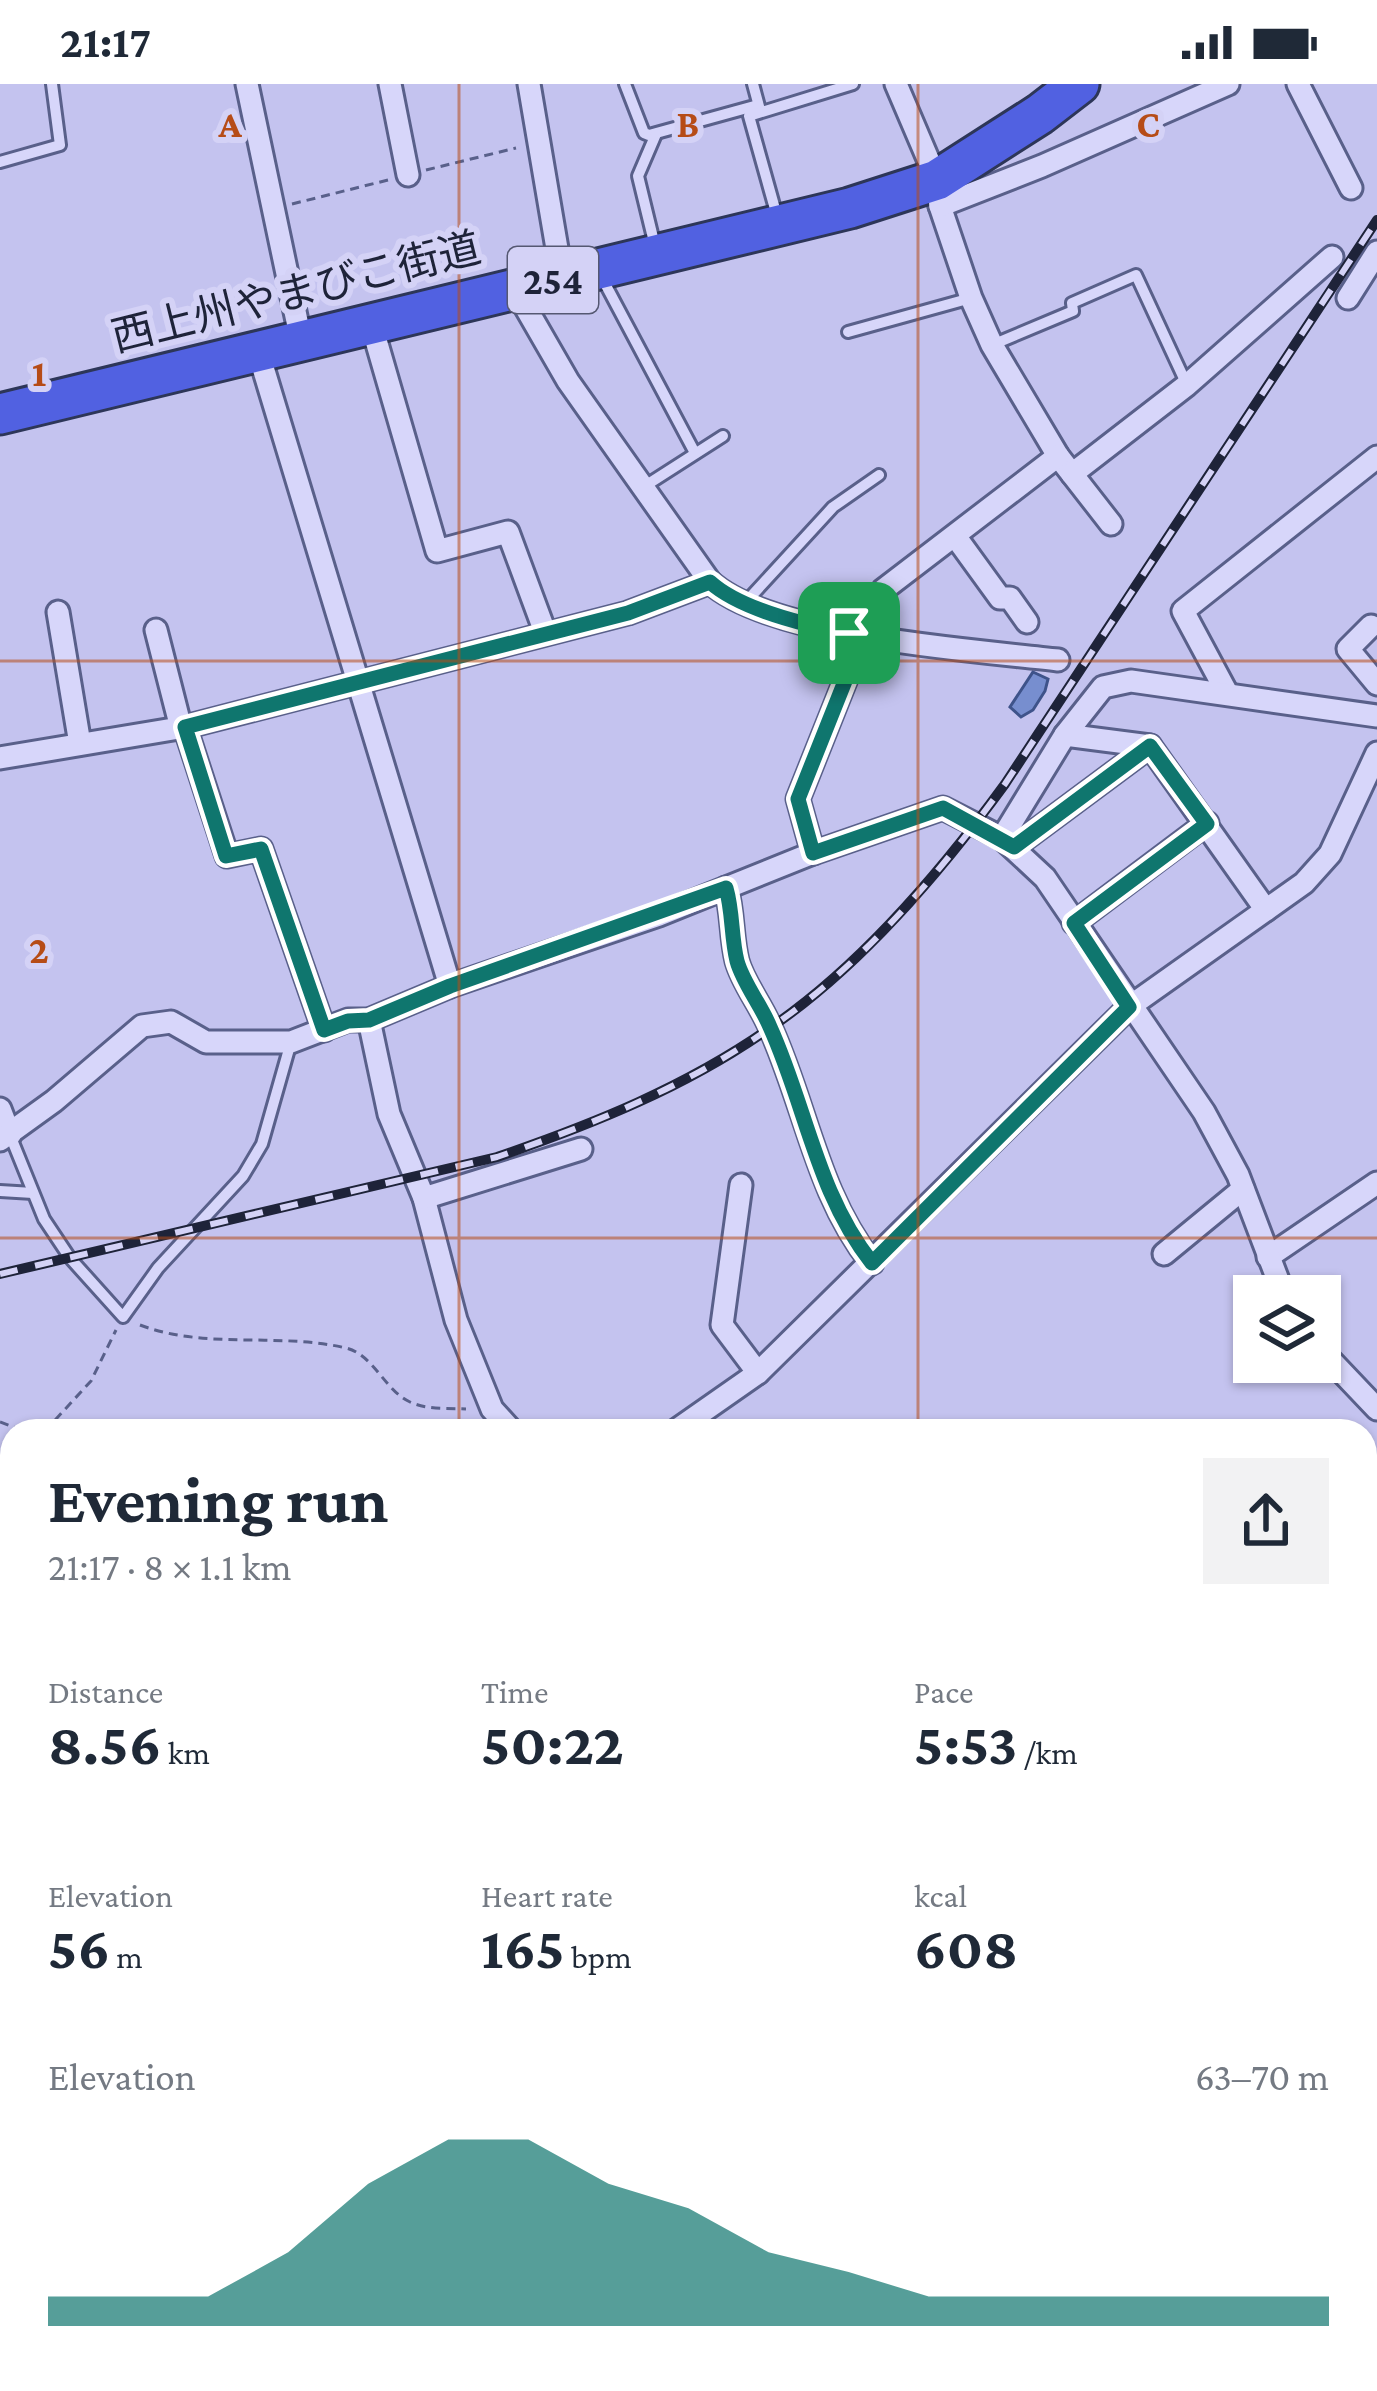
<!DOCTYPE html>
<html lang="en">
<head>
<meta charset="utf-8">
<style>
	:root { --surface:#fff; --page:#f2f2f3; --text:#1f2937; --muted:#747a83; --accent:#0f766e }
	body { margin:0; font-family:"Crimson Pro","Noto Sans JP",serif; background:var(--page); color:var(--text); height:100vh; display:flex; flex-direction:column; font-size:45px; white-space:nowrap }
	* { box-sizing:border-box; margin:0 }
	p { font-size:39px; color:var(--muted) }
	.icon { flex:none; width:66px; height:66px; fill:none; stroke:currentColor; stroke-width:2; stroke-linecap:round; stroke-linejoin:round }
	.map { position:relative; flex:1; overflow:hidden }
	.sheet { position:absolute; left:0px; top:1335px; width:1377px; height:972px; display:flex; flex-direction:column; background:var(--surface); border-radius:36px 36px 0 0; box-shadow:0 3px 9px #0004 }
	.sheet>* { flex:none }
	.controls { position:absolute; left:1233px; top:1191px; display:grid; gap:24px }
	.controls a { display:grid; place-items:center; width:108px; height:108px; border-radius:0px; background:var(--surface); box-shadow:0 3px 9px #0004; font-size:60px }
	.pin { position:absolute; display:grid; place-items:center; width:102px; height:102px; color:#fff; margin:-51px; border-radius:24px; box-shadow:0 6px 18px #0006 }
	.round { display:grid; place-items:center; flex:none; width:126px; height:126px; border-radius:0px; background:var(--page) }
	.summary { display:flex; align-items:center; justify-content:space-between; height:204px; padding:0 48px }
	h1 { font-size:66px; font-weight:700; line-height:90px }
	.metrics { display:grid; grid-template-columns:repeat(3,1fr); gap:18px; height:204px; padding:12px 48px }
	.metrics div { display:grid; align-content:center }
	.metrics b { font-size:60px; font-weight:700 }
	.metrics small { font-size:33px; font-weight:400 }
	.metrics p { font-size:33px }
	.chart { height:336px; padding:24px 48px }
	.chart p { display:flex; justify-content:space-between }
	.chart svg { width:100%; height:216px; margin-top:12px; fill:var(--accent); opacity:.7 }
	.status { display:flex; justify-content:space-between; align-items:center; height:84px; padding:0 60px; background:var(--surface); direction:ltr }
	.status svg { height:33px; fill:currentColor }
	.map>svg:first-child { display:block }
	.lines { fill:none; stroke-linecap:round; stroke-linejoin:round }
	.river { stroke:#c2a6a5; stroke-width:36 }
	.building { fill:#778ecf; stroke:#3e538a; stroke-width:3 }
	.lane-casing { stroke:#59608a; stroke-width:16 }
	.street-casing { stroke:#59608a; stroke-width:27 }
	.highway-casing { stroke:#2d3658; stroke-width:45 }
	.path { stroke:#59608a; stroke-width:3; stroke-dasharray:9 6; stroke-linecap:butt }
	.lane { stroke:#d7d6fa; stroke-width:10 }
	.street { stroke:#d7d6fa; stroke-width:21 }
	.highway { stroke:#5161e1; stroke-width:39 }
	.rail-casing { stroke:#1e2339; stroke-width:10 }
	.rail { stroke:#d4d2f6; stroke-width:6; stroke-dasharray:18; stroke-linecap:butt }
	.route-casing { stroke:#fff; stroke-width:24 }
	.route { stroke:#0f766e; stroke-width:15 }
	.grid { fill:none; stroke:#b64c17; stroke-width:3; stroke-opacity:0.55 }
	.labels { text-anchor:middle; dominant-baseline:central; stroke-width:12; stroke-linejoin:round; paint-order:stroke }
	.shield { fill:#d4d2f6; stroke:#555872; stroke-width:3 }
	.shield-label { font-size:39px; font-weight:bold; fill:#1e2339 }
	.street-label { font-size:42px; fill:#1e2339; stroke:#d4d2f6 }
	.grid-label { font-size:39px; text-anchor:middle; font-weight:bold; fill:#b64c17; stroke:#d4d2f6; stroke-width:12; stroke-linejoin:round; paint-order:stroke }
</style>
</head>
<body>
<div class="status"><b>21:17</b><svg viewBox="0 0 49 12"><path d="M0 12V9h3v3zM5 12V6h3v6zM10 12V3h3v9zM15 12V0h3v12zM26 1h20v11H26zM47 4h2v5h-2z"/></svg></div>
<div class="map">
<svg width="1377" height="2307" viewBox="0 0 1377 2307">
	<rect width="100%" height="100%" fill="#c4c3ef"/>
	<g class="lines">
		<g class="river">
			<polyline points="1365,1516 1377,1485"/>
			<polyline points="1160,2307 1171,2295"/>
		</g>
	</g>
	<polygon class="building" points="1033,588 1048,595 1045,607 1033,626 1021,633 1010,623"/>
	<g class="lines">
		<defs>
			<g id="lane">
				<polyline points="625,0 644,49 649,51 758,21"/>
				<polyline points="753,0 760,26"/>
				<polyline points="0,78 60,61 52,0"/>
				<polyline points="777,132 749,32 853,0"/>
				<polyline points="655,162 638,92 656,50"/>
				<polyline points="601,192 695,369"/>
				<polyline points="848,248 971,214"/>
				<polyline points="992,261 1073,227 1072,219 1136,191 1187,301"/>
				<polyline points="645,402 723,352"/>
				<polyline points="745,519 833,423 879,391"/>
				<polyline points="10,1051 44,1135 70,1174 123,1233 158,1184 243,1092 262,1060 291,958"/>
				<polyline points="0,1107 33,1109"/>
			</g>
			<g id="street">
				<polyline points="247,0 301,256"/>
				<polyline points="390,0 408,91"/>
				<polyline points="529,0 562,194"/>
				<polyline points="896,0 937,96 940,122 971,214 992,261 1058,372 1111,440"/>
				<polyline points="1298,0 1351,104"/>
				<polyline points="940,122 1042,82 1228,0"/>
				<polyline points="515,205 568,297 710,498"/>
				<polyline points="1348,214 1377,168"/>
				<polyline points="371,239 437,467 508,448 545,548"/>
				<polyline points="258,267 450,902"/>
				<polyline points="1072,390 1187,301 1332,173"/>
				<polyline points="955,452 1000,514 1010,514 1027,538"/>
				<polyline points="58,528 80,660"/>
				<polyline points="1371,542 1348,565 1377,600"/>
				<polyline points="156,546 181,644"/>
				<polyline points="849,549 883,506 1058,372"/>
				<polyline points="1227,609 1183,527 1377,373"/>
				<polyline points="185,643 227,772 261,765 324,946"/>
				<polyline points="1065,651 1150,662 1266,826"/>
				<path d="M 0,674 L 185,643 L 628,529 L 710,498 C 771,553 973,566 1058,576"/>
				<polyline points="1014,763 1150,662"/>
				<polyline points="813,769 798,715 863,552"/>
				<path d="M 726,804 C 733,828 731,853 737,877 C 743,899 761,921 770,943 C 806,1022 817,1110 872,1179"/>
				<polyline points="1074,839 1207,739"/>
				<polyline points="369,936 389,1030 424,1114 456,1236 492,1325 512,1347"/>
				<polyline points="0,1025 10,1051"/>
				<polyline points="0,1056 54,1017 142,942 171,938 206,958 291,958 348,936 369,936 450,902 659,831 813,769 943,724 1002,754"/>
				<polyline points="741,1101 722,1241 758,1289"/>
				<polyline points="424,1114 581,1065"/>
				<polyline points="1164,1170 1243,1105"/>
				<polyline points="1268,1173 1377,1099"/>
				<polyline points="1284,1212 1238,1091 1204,1028 1045,794 1002,754 1065,651 1103,603 1131,597 1377,632"/>
				<polyline points="1320,1265 1377,1325"/>
				<polyline points="675,1347 758,1289 1129,923 1304,799 1330,770 1377,669"/>
				<polyline points="0,1730 12,1727"/>
				<polyline points="0,1842 12,1839"/>
				<polyline points="1365,2106 1377,2086"/>
				<polyline points="790,2295 792,2307"/>
				<polyline points="63,2305 148,2303 149,2307"/>
				<polyline points="425,2307 426,2295"/>
				<polyline points="1226,2307 1235,2295"/>
			</g>
			<g id="highway">
				<polyline points="0,330 850,124 937,96 1040,30 1079,0"/>
				<polyline points="1365,1660 1377,1649"/>
				<polyline points="1365,1699 1377,1687"/>
				<polyline points="684,2307 697,2295"/>
			</g>
		</defs>
		<use href="#lane" class="lane-casing"/>
		<use href="#street" class="street-casing"/>
		<use href="#highway" class="highway-casing"/>
		<g class="path">
			<polyline points="426,86 516,64"/>
			<polyline points="292,120 388,96"/>
			<path d="M 140,1241 C 206,1266 278,1248 346,1264 C 374,1271 385,1307 410,1318 C 427,1326 448,1324 466,1325"/>
			<polyline points="0,1338 24,1347"/>
			<polyline points="45,1347 91,1297 116,1246"/>
			<polyline points="0,1404 12,1389"/>
			<polyline points="955,2307 964,2295"/>
		</g>
		<use href="#lane" class="lane"/>
		<use href="#street" class="street"/>
		<use href="#highway" class="highway"/>
		<defs>
			<path id="rail" d="M 0,1190 L 497,1073 C 593,1040 686,1003 770,944 C 861,882 940,789 1005,700 L 1377,136"/>
		</defs>
		<use href="#rail" class="rail-casing"/>
		<use href="#rail" class="rail"/>
	</g>
	<g class="lines">
		<defs>
			<path id="route" d="M 710,498 C 743,528 818,544 863,552 L 798,715 L 813,769 L 943,724 L 1014,763 L 1150,662 L 1207,740 L 1074,839 L 1129,923 L 872,1179 C 817,1110 806,1022 770,943 C 761,921 743,899 737,877 C 731,853 733,828 726,804 L 450,902 L 369,936 L 348,937 L 324,946 L 261,765 L 226,772 L 185,643 L 628,529 Z"/>
		</defs>
		<use href="#route" class="route-casing"/>
		<use href="#route" class="route"/>
	</g>
	<path class="grid" d="M 459,0 L 459,1347M 918,0 L 918,1347M 0,577 L 1377,577M 0,1154 L 1377,1154M 0,1730 L 12,1730M 1365,1730 L 1377,1730M 459,2295 L 459,2307M 918,2295 L 918,2307"/>
	<g class="labels">
		<rect class="shield" x="508" y="163" width="90" height="66" rx="9"/>
		<g class="shield-label">
			<text x="553" y="196">254</text>
		</g>
		<g class="street-label">
			<text transform="translate(296 208) rotate(-14)">西上州やまびこ街道</text>
		</g>
	</g>
	<g class="grid-label">
		<text x="230" y="53">A</text>
		<text x="688" y="53">B</text>
		<text x="1148" y="53">C</text>
		<text x="39" y="302">1</text>
		<text x="39" y="879">2</text>
	</g>
</svg>
<div class="controls">
<a><svg class="icon" aria-label="layers" viewBox="0 0 24 24"><path d="M12 4l9 5-9 5-9-5zM3 14l9 5 9-5"/></svg></a>
</div>
<div class="pin" style="left:849px;top:549px;background:#1e9e55"><svg class="icon" aria-label="arrive" viewBox="0 0 24 24"><path d="M6 21V4h12l-3 4 3 4H6"/></svg></div>
<section class="sheet">
<div class="summary"><div><h1>Evening run</h1><p>21:17 · 8 × 1.1 km</p></div><a class="round"><svg class="icon" aria-label="share" viewBox="0 0 24 24"><path d="M12 15V3M7 8l5-5 5 5M5 13v7h14v-7"/></svg></a></div>
<div class="metrics">
<div><p>Distance</p><b>8.56<small> km</small></b></div>
<div><p>Time</p><b>50:22</b></div>
<div><p>Pace</p><b>5:53<small> /km</small></b></div>
</div>
<div class="metrics">
<div><p>Elevation</p><b>56<small> m</small></b></div>
<div><p>Heart rate</p><b>165<small> bpm</small></b></div>
<div><p>kcal</p><b>608</b></div>
</div>
<div class="chart"><p><span>Elevation</span>63–70 m</p>
<svg viewBox="0 0 160 44" preserveAspectRatio="none"><path d="M0 44V38L10 38L20 38L30 29L40 15L50 6L60 6L70 15L80 20L90 29L100 33L110 38L120 38L130 38L140 38L150 38L160 38V44z"/></svg>
</div>
</section>
</div>
</body>
</html>
